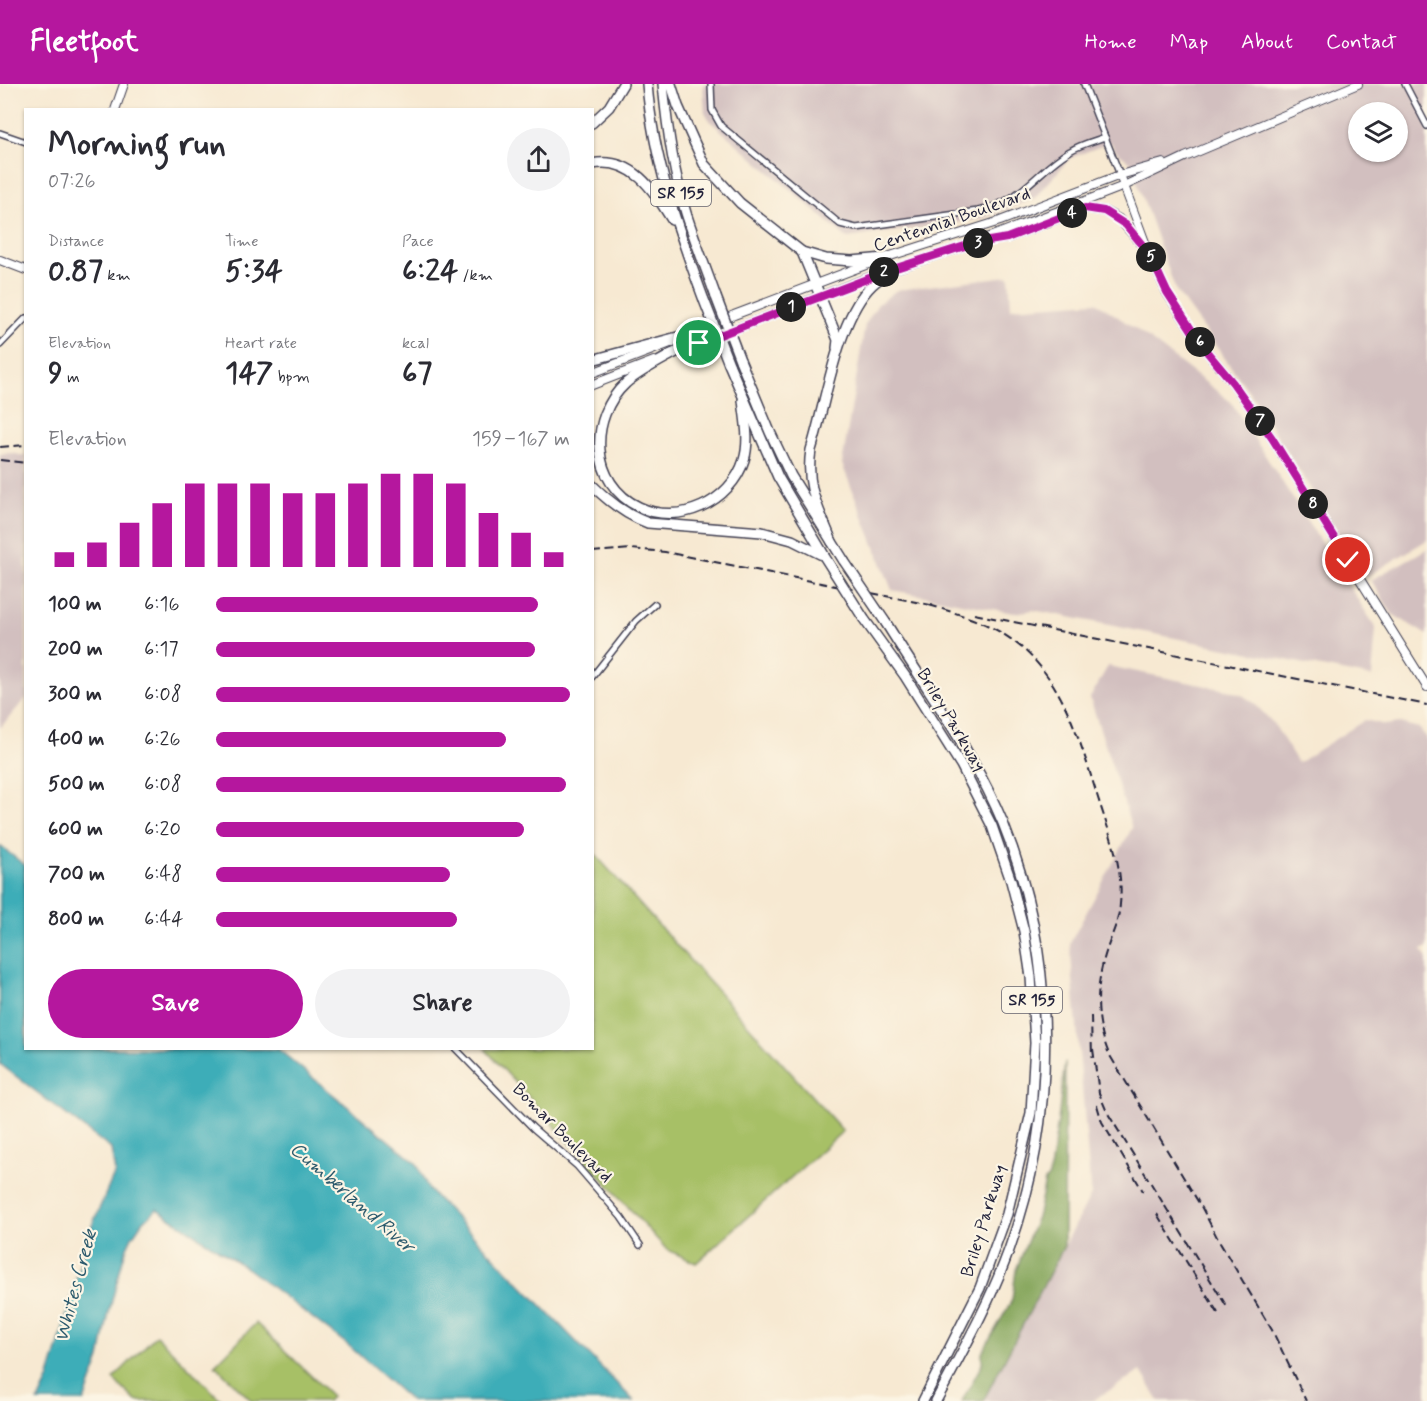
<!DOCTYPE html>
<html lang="en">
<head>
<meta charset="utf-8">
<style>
	:root { --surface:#fff; --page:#f2f2f3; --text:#2b2b33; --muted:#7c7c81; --accent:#b5179e }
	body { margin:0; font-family:Mynerve,sans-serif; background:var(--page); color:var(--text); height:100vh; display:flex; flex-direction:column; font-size:22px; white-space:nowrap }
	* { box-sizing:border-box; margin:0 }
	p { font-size:20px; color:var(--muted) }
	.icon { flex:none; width:33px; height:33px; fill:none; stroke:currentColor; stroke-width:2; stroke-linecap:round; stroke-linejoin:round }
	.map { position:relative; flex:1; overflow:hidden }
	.panel { position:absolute; left:24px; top:24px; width:570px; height:942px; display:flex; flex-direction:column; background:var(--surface); border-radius:0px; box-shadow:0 2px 4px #0004 }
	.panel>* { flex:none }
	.buttons { position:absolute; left:1348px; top:18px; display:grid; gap:12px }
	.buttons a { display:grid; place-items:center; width:60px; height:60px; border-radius:50%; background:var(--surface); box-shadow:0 2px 4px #0004; font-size:30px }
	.pin { position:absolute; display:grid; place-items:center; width:51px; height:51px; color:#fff; margin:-26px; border:3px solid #fff; border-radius:50%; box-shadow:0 2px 6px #0007 }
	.km { position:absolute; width:30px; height:30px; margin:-15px; border-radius:50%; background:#222; color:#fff; font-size:16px; line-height:30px; text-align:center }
	.round { display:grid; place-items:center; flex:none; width:63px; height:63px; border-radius:32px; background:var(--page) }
	.overview { display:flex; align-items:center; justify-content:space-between; height:102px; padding:0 24px }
	h1 { font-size:33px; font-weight:800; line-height:45px }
	.figures { display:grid; grid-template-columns:repeat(3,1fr); gap:9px; height:102px; padding:6px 24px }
	.figures div { display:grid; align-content:center }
	.figures b { font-size:30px; font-weight:800 }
	.figures small { font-size:16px; font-weight:400 }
	.figures p { font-size:16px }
	.chart { height:168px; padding:12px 24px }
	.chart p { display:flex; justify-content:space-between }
	.chart svg { width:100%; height:108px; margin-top:6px; stroke:var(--accent); stroke-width:6 }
	.button { display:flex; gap:12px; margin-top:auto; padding:12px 24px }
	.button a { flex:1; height:69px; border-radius:36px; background:var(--accent); color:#fff; font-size:24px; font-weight:800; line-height:69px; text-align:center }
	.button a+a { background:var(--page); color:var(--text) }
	ul { padding:0 24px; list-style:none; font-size:20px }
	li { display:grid; grid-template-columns:96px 72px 1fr; align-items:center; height:45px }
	li i { height:15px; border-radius:8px; background:var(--accent) }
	header { display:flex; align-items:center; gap:36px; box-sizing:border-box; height:84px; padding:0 30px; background:var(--accent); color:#fff }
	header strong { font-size:28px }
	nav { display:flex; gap:33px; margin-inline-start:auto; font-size:21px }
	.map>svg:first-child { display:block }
	.industrial { fill:#d2bfbf; fill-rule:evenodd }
	.green { fill:#a7c066; stroke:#647150; stroke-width:1.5 }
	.forest { fill:#85a65b; stroke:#54644b; stroke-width:1.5 }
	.water { fill:#3cadb8; stroke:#2f687a; stroke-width:1.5 }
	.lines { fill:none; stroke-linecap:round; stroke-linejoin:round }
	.street-casing { stroke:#424052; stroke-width:8 }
	.secondary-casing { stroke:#424052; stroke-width:10 }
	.highway-casing { stroke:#424052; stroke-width:12 }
	.street { stroke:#fff; stroke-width:5 }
	.secondary { stroke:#fff; stroke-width:8 }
	.highway { stroke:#fff; stroke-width:9 }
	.rail { stroke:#22223b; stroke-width:2; stroke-dasharray:9 4.5; stroke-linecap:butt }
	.highway-bridge-casing { stroke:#424052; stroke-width:12; stroke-linecap:butt }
	.highway-bridge { stroke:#fff; stroke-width:9 }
	.route-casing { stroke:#fff; stroke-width:12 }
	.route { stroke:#b5179e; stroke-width:8 }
	.labels { text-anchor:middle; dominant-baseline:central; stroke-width:4.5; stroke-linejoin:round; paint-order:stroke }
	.shield { fill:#fcf5e5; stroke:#63616e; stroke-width:1.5 }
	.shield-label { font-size:16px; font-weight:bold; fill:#22223b }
	.street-label { font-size:18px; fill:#22223b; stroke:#fcf5e5 }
	.water-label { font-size:20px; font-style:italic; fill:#2c5a6d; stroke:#fcf5e5 }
</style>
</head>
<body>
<header>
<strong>Fleetfoot</strong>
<nav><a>Home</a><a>Map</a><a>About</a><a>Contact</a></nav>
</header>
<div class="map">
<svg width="1427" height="1317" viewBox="0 0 1427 1317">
	<rect width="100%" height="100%" fill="#fcf5e5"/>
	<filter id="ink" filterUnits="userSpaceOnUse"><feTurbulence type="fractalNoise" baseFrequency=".0167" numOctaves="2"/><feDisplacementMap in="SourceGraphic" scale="12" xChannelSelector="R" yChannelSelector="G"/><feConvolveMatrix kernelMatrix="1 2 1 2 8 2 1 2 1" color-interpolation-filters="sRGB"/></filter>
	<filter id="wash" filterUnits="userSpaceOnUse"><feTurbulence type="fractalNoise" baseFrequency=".008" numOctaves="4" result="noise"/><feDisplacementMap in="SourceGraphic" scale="24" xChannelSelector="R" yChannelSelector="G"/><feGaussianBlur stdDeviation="1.35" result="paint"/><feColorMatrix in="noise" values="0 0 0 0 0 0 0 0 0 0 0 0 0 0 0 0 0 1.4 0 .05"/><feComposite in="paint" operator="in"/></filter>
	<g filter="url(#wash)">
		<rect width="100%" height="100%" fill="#f7e9d2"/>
		<g class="industrial">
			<path d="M 703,0 L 1427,0 L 1427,456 L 1366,493 L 1255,316 L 1176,207 L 1130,78 L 1114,65 L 1111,58 L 1070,74 L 1034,115 L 981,135 L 847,154 L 711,38 L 705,28 ZM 1359,28 L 1398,28 L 1398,68 L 1359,68 Z"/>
			<polygon points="1009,192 1011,224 1096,218 1140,248 1231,318 1376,544 1372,593 1033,526 1014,529 892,506 842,380 865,241 878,220 897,206"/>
			<polygon points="11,369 25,372 26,614 0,644 0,370"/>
			<polygon points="1427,465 1427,551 1392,530 1371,496"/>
			<polygon points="1108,582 1231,607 1242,611 1253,618 1274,640 1298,679 1365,636 1385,641 1400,639 1419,644 1427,654 1427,863 1422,866 1427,875 1427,1317 1159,1317 1141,1287 1092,1317 983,1317 1091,1111 1070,859 1132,744 1090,614"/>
		</g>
		<g class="green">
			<polygon points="593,768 843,1047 696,1179 666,1165 485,965 592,964"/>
			<polygon points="256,1239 332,1312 327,1317 252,1317 215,1281"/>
			<polygon points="156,1251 222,1317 136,1317 113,1295"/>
		</g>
		<polygon class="forest" points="1065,978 1064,1162 983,1317 962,1317 982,1280 982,1269 1012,1216 1016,1186 1038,1130 1045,1097 1049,1092 1058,1037"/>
		<polygon class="water" points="0,762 25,781 26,964 278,965 417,1080 429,1106 634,1317 411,1317 348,1261 248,1185 157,1125 141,1140 132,1153 125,1168 109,1228 100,1274 84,1317 38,1317 48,1296 60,1256 87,1153 115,1088 111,1065 0,980"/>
	</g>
	<g filter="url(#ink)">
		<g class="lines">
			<defs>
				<g id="street">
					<path d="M 711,0 L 712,26 L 721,42 L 840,140 L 856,144 L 978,127 C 1022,118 1036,87 1070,67 C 1081,60 1094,57 1105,53"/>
					<polyline points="1084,0 1120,91"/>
					<polyline points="1405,0 1427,42"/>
					<polyline points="0,49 26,58"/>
					<polyline points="0,261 26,234"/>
					<polyline points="592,593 636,537 655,520"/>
					<polyline points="455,964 533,1044 577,1082 621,1133 640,1161"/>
				</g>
				<g id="secondary">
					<polyline points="115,26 124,0"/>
					<polyline points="1120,91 1149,169 1167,209 1202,262 1233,299 1272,354 1427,603"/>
					<polyline points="993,156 1007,154 1085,124 1104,127 1119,135 1144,163"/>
					<polyline points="0,176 26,186"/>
					<polyline points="692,249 734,231 884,174 1000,137 1120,91 1163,79"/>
					<polyline points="670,270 870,193 971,160 1093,114 1124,102 1185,73 1358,0"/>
					<polyline points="592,289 673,258"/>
					<polyline points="592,301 654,277"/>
				</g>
				<g id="highway">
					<path d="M 647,0 C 653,75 678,146 704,216"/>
					<path d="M 663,0 C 667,44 673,87 686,129 C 695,157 706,185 716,213"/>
					<polyline points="671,0 678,22 704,80 740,119 802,168 826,175 852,177 884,174"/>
					<polyline points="592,39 609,23 623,0"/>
					<path d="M 592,80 C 633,72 654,107 672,136"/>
					<polyline points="802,168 834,246 838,256 837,264"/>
					<path d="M 676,268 C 660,277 640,287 626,299 C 588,334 590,400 639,423 C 679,442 731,418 744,376 C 750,357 745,335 743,316"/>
					<polyline points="592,276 696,248"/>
					<polyline points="740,276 770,348 791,392 844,477"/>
					<polyline points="729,280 778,393 824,471"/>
					<path d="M 592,401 C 609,418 626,431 648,439 L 762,448 L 792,456 L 824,472"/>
					<path d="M 832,458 C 819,424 805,404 811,366 C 826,318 836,242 868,205 C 875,197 884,191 893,185"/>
					<polyline points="864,535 905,592 961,681 992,742 1011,797 1024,847 1031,893 1035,959 1031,1029 1007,1130 980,1204 923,1317"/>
					<path d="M 886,539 C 926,604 974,669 1003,739 C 1057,873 1058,1030 1009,1166 C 990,1219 962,1268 936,1317"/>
				</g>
			</defs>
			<use href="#street" class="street-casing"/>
			<use href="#secondary" class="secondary-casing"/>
			<use href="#highway" class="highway-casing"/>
			<use href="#street" class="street"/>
			<use href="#secondary" class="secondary"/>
			<use href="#highway" class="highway"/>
			<g class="rail">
				<polyline points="0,363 26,361"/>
				<polyline points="0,376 26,379"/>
				<polyline points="592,468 631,465 665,468 936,522"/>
				<path d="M 929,521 C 949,527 970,533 989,542 C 1059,577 1076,645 1098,714 C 1109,749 1124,783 1120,820 C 1119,837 1111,852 1106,868 C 1095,903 1095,936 1109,970 L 1202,1124 L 1220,1159 L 1272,1246 L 1306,1317"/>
				<polyline points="974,530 1427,621"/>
				<polyline points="1091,932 1092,974"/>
				<polyline points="1093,965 1099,1009 1107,1028 1227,1223"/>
				<polyline points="1097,1021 1102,1038 1143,1107"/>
				<polyline points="1157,1130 1218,1229"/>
			</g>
			<defs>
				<g id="highway-bridge">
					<polyline points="716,213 740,276"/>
					<polyline points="704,216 729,280"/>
					<polyline points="824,472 864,535"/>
					<polyline points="844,477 886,539"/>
				</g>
			</defs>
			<use href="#highway-bridge" class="highway-bridge-casing"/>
			<use href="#highway-bridge" class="highway-bridge"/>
		</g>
	</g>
	<g class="lines" filter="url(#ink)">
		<defs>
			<polyline id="route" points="699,259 893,185 971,160 1007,154 1085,124 1104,127 1126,141 1149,169 1167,208 1202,262 1233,299 1272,354 1348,476"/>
		</defs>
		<use href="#route" class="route-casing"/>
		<use href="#route" class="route"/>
	</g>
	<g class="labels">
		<g class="shield">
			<rect x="651" y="96" width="60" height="26" rx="4.5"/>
			<rect x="1002" y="903" width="60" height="26" rx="4.5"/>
		</g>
		<g class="shield-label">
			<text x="681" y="109">SR 155</text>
			<text x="1032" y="916">SR 155</text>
		</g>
		<g class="street-label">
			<text transform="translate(952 136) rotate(-19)">Centennial Boulevard</text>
			<text transform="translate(951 636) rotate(59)">Briley Parkway</text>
			<text transform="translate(562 1049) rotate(45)">Bomar Boulevard</text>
			<text transform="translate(984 1137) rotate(-73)">Briley Parkway</text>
		</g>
		<g class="water-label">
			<text transform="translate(352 1114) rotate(41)">Cumberland River</text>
			<text transform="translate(76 1202) rotate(-75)">Whites Creek</text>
		</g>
	</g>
</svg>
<div class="buttons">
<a><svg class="icon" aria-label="layers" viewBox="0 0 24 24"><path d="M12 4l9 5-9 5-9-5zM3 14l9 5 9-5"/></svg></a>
</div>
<div class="pin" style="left:699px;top:259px;background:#1e9e55"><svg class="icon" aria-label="arrive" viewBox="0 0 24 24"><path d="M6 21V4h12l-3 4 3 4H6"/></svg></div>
<div class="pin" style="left:1348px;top:476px;background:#d93025"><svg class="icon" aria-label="check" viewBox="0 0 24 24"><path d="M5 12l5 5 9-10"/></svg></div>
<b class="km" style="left:791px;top:223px">1</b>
<b class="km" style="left:884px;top:188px">2</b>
<b class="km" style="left:978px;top:159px">3</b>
<b class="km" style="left:1072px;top:129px">4</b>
<b class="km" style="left:1151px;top:173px">5</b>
<b class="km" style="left:1200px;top:258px">6</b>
<b class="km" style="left:1260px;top:337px">7</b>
<b class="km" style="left:1313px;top:420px">8</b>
<section class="panel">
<div class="overview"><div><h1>Morning run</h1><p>07:26</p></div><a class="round"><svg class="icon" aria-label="share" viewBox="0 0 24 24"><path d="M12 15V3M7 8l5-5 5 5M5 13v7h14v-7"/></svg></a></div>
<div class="figures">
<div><p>Distance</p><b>0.87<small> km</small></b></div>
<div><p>Time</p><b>5:34</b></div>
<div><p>Pace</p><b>6:24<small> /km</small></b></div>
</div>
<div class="figures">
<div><p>Elevation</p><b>9<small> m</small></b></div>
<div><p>Heart rate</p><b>147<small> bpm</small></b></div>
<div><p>kcal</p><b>67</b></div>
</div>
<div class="chart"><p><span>Elevation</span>159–167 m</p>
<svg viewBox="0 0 160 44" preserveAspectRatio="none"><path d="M5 44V38M15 44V34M25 44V26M35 44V18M45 44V10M55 44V10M65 44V10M75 44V14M85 44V14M95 44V10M105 44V6M115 44V6M125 44V10M135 44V22M145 44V30M155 44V38"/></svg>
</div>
<ul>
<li><b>100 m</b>6:16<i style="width:91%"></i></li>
<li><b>200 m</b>6:17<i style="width:90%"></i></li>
<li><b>300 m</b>6:08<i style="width:100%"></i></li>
<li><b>400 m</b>6:26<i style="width:82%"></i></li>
<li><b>500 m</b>6:08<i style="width:99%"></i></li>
<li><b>600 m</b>6:20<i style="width:87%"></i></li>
<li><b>700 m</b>6:48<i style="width:66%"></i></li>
<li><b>800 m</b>6:44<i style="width:68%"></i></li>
</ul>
<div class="button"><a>Save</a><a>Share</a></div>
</section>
</div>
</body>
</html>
